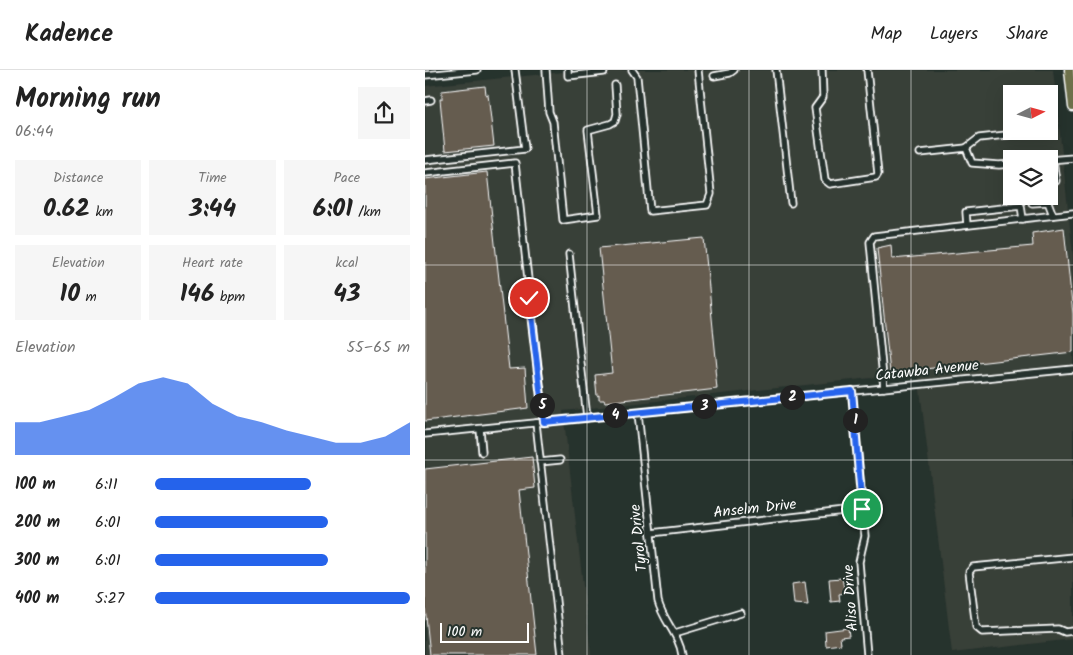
<!DOCTYPE html>
<html lang="en">
<head>
<meta charset="utf-8">
<style>
	:root { --surface:#fff; --page:#f6f6f6; --text:#222; --muted:#767676; --line:#e0e0e0; --accent:#2563eb }
	body { margin:0; font-family:Kalam,sans-serif; background:var(--page); color:var(--text); height:100vh; display:flex; flex-direction:column; font-size:19px; white-space:nowrap }
	* { box-sizing:border-box; margin:0 }
	p { font-size:16px; color:var(--muted) }
	.icon { flex:none; width:28px; height:28px; fill:none; stroke:currentColor; stroke-width:2; stroke-linecap:round; stroke-linejoin:round }
	.map { position:relative; flex:1; overflow:hidden }
	.drawer { display:flex; flex-direction:column; background:var(--surface); width:425px }
	.drawer>* { flex:none }
	.needle { width:32px; rotate:84deg }
	.fabs { position:absolute; left:578px; top:15px; display:grid; gap:10px }
	.fabs a { display:grid; place-items:center; width:55px; height:55px; border-radius:0px; background:var(--surface); box-shadow:0 5px 20px #0002; font-size:25px }
	.scale { position:absolute; left:15px; bottom:12px; width:89px; box-sizing:border-box; padding-left:5px; border:2px solid #fff; border-top:0; font-size:14px; line-height:18px; white-space:nowrap; color:#fff; -webkit-text-stroke:4px #26332d; paint-order:stroke }
	.pin { position:absolute; display:grid; place-items:center; width:42px; height:42px; color:#fff; margin:-21px; border:2px solid #fff; border-radius:50%; box-shadow:0 1px 5px #0007 }
	.km { position:absolute; width:25px; height:25px; margin:-12px; border-radius:50%; background:#222; color:#fff; font-size:14px; line-height:25px; text-align:center }
	.round { display:grid; place-items:center; flex:none; width:52px; height:52px; border-radius:0px; background:var(--page) }
	.headline { display:flex; align-items:center; justify-content:space-between; height:85px; padding:0 15px }
	h1 { font-size:28px; font-weight:800; line-height:38px }
	.metrics { display:grid; grid-template-columns:repeat(3,1fr); gap:8px; height:85px; padding:5px 15px }
	.metrics div { display:grid; align-content:center; border-radius:0px; background:var(--page); text-align:center }
	.metrics b { font-size:25px; font-weight:800 }
	.metrics small { font-size:14px; font-weight:400 }
	.metrics p { font-size:14px }
	.chart { height:140px; padding:10px 15px }
	.chart p { display:flex; justify-content:space-between }
	.chart svg { width:100%; height:90px; margin-top:5px; fill:var(--accent); opacity:.7 }
	ul { padding:0 15px; list-style:none; font-size:16px }
	li { display:grid; grid-template-columns:80px 60px 1fr; align-items:center; height:38px }
	li i { height:12px; border-radius:6px; background:var(--accent) }
	header { display:flex; align-items:center; gap:30px; box-sizing:border-box; height:70px; padding:0 25px; background:var(--surface); border-bottom:1px solid var(--line) }
	header strong { font-size:24px }
	nav { display:flex; gap:28px; margin-inline-start:auto; font-size:18px }
	main { display:flex; flex:1; min-height:0 }
	.map>svg:first-child { display:block }
	.built { fill:#393f38; fill-rule:evenodd }
	.building { fill:#655b50; stroke:#fff }
	.lines { fill:none; stroke-linecap:round; stroke-linejoin:round }
	.minor-casing { stroke:#fff; stroke-width:9 }
	.major-casing { stroke:#fff; stroke-width:11 }
	.minor { stroke:#26332d; stroke-width:5.5 }
	.major { stroke:#6e714b; stroke-width:8 }
	.route-casing { stroke:#fff; stroke-width:10 }
	.route { stroke:#2563eb; stroke-width:6 }
	.grid { fill:none; stroke:#fff; stroke-width:1; stroke-opacity:0.55 }
	.labels { text-anchor:middle; dominant-baseline:central; stroke-width:4; stroke-linejoin:round; paint-order:stroke }
	.street-label { font-size:15px; fill:#fff; stroke:#26332d }
</style>
</head>
<body>
<header>
<strong>Kadence</strong>
<nav><a>Map</a><a>Layers</a><a>Share</a></nav>
</header>
<main>
<section class="drawer">
<div class="headline"><div><h1>Morning run</h1><p>06:44</p></div><a class="round"><svg class="icon" aria-label="share" viewBox="0 0 24 24"><path d="M12 15V3M7 8l5-5 5 5M5 13v7h14v-7"/></svg></a></div>
<div class="metrics">
<div><p>Distance</p><b>0.62<small> km</small></b></div>
<div><p>Time</p><b>3:44</b></div>
<div><p>Pace</p><b>6:01<small> /km</small></b></div>
</div>
<div class="metrics">
<div><p>Elevation</p><b>10<small> m</small></b></div>
<div><p>Heart rate</p><b>146<small> bpm</small></b></div>
<div><p>kcal</p><b>43</b></div>
</div>
<div class="chart"><p><span>Elevation</span>55–65 m</p>
<svg viewBox="0 0 160 44" preserveAspectRatio="none"><path d="M0 44V28L10 28L20 25L30 22L40 16L50 9L60 6L70 9L80 19L90 25L100 28L110 32L120 35L130 38L140 38L150 35L160 28V44z"/></svg>
</div>
<ul>
<li><b>100 m</b>6:11<i style="width:61%"></i></li>
<li><b>200 m</b>6:01<i style="width:68%"></i></li>
<li><b>300 m</b>6:01<i style="width:68%"></i></li>
<li><b>400 m</b>5:27<i style="width:100%"></i></li>
</ul>
</section>
<div class="map">
<svg width="648" height="585" viewBox="0 0 648 585">
	<rect width="100%" height="100%" fill="#26332d"/>
	<filter id="ink" filterUnits="userSpaceOnUse"><feTurbulence type="fractalNoise" baseFrequency=".02" numOctaves="2"/><feDisplacementMap in="SourceGraphic" scale="10" xChannelSelector="R" yChannelSelector="G"/><feConvolveMatrix kernelMatrix="1 2 1 2 8 2 1 2 1" color-interpolation-filters="sRGB"/></filter>
	<g filter="url(#ink)">
		<path class="built" d="M 159,0 L 628,0 L 648,185 L 648,569 L 527,583 L 493,303 L 138,341 L 166,585 L 0,585 L 0,16 ZM 586,24 L 624,24 L 624,61 L 586,61 ZM 586,89 L 624,89 L 624,126 L 586,126 Z"/>
		<g class="building">
			<polygon points="60,16 61,25 63,24 69,76 20,81 15,29 17,29 17,21"/>
			<polygon points="62,102 84,299 100,298 103,338 0,351 0,109"/>
			<polygon points="639,158 648,244 648,282 465,303 452,178 466,175 467,189 608,176 607,163"/>
			<polygon points="279,168 292,298 290,299 292,319 180,332 179,330 174,330 174,325 172,326 170,305 187,303 174,178"/>
			<polygon points="107,387 110,418 94,420 112,585 5,585 0,537 0,399"/>
			<polygon points="417,508 420,523 414,524 415,531 406,532 404,509"/>
			<polygon points="380,512 383,535 369,534 367,514"/>
			<polygon points="423,558 424,566 415,567 416,574 401,576 400,561"/>
		</g>
		<g class="lines">
			<defs>
				<g id="minor">
					<polyline points="121,0 124,42 128,52 138,150 173,145 163,60 185,54 190,51 192,44 190,15"/>
					<polyline points="143,0 143,6 179,2 179,0"/>
					<polyline points="207,0 212,7 225,141 282,135 286,124 273,0"/>
					<polyline points="351,0 366,133"/>
					<polyline points="397,0 398,27 390,38 400,110 405,114 451,107 453,104 442,0"/>
					<polyline points="0,5 52,0"/>
					<polyline points="289,6 305,3 309,0"/>
					<polyline points="0,31 6,30"/>
					<polyline points="541,78 554,68 609,62"/>
					<polyline points="495,83 541,78 547,93 574,95 586,94"/>
					<polyline points="0,90 100,79 90,0"/>
					<polyline points="624,90 648,88"/>
					<polyline points="0,103 90,93 119,352"/>
					<polyline points="624,112 631,111 628,90"/>
					<polyline points="607,133 623,132 628,145"/>
					<polyline points="542,155 541,142 596,136 598,149"/>
					<polyline points="144,184 162,348"/>
					<polyline points="459,318 445,172 449,166 648,143"/>
					<polyline points="427,321 440,466 434,492 442,585"/>
					<path d="M 213,343 L 233,531 C 238,551 254,564 257,585"/>
					<polyline points="111,353 137,585"/>
					<polyline points="55,359 57,382"/>
					<polyline points="0,364 648,299"/>
					<polyline points="115,392 135,390"/>
					<polyline points="226,463 437,439"/>
					<polyline points="648,487 548,497 544,502 551,557 557,562 633,559 640,562 648,561"/>
					<polyline points="250,563 316,543"/>
				</g>
				<polyline id="major" points="644,0 648,37"/>
			</defs>
			<use href="#minor" class="minor-casing"/>
			<use href="#major" class="major-casing"/>
			<use href="#minor" class="minor"/>
			<use href="#major" class="major"/>
		</g>
	</g>
	<g class="lines" filter="url(#ink)">
		<defs>
			<polyline id="route" points="104,228 119,352 427,321 437,439"/>
		</defs>
		<use href="#route" class="route-casing"/>
		<use href="#route" class="route"/>
	</g>
	<path class="grid" d="M 162,0 L 162,585M 324,0 L 324,585M 486,0 L 486,585M 0,195 L 648,195M 0,390 L 648,390"/>
	<g class="labels">
		<g class="street-label">
			<text transform="translate(502 301) rotate(-6)">Catawba Avenue</text>
			<text transform="translate(330 439) rotate(-6)">Anselm Drive</text>
			<text transform="translate(214 468) rotate(-96)">Tyrol Drive</text>
			<text transform="translate(426 528) rotate(-94)">Aliso Drive</text>
		</g>
	</g>
</svg>
<div class="fabs">
<a><svg class="needle" viewBox="-14 -14 28 28"><path d="M0-13l5 13h-10z" fill="#e53935"/><path d="M0 13l5-13h-10z" fill="#767676"/></svg></a>
<a><svg class="icon" aria-label="layers" viewBox="0 0 24 24"><path d="M12 4l9 5-9 5-9-5zM3 14l9 5 9-5"/></svg></a>
</div>
<div class="scale">100 m</div>
<div class="pin" style="left:437px;top:439px;background:#1e9e55"><svg class="icon" aria-label="arrive" viewBox="0 0 24 24"><path d="M6 21V4h12l-3 4 3 4H6"/></svg></div>
<div class="pin" style="left:104px;top:228px;background:#d93025"><svg class="icon" aria-label="check" viewBox="0 0 24 24"><path d="M5 12l5 5 9-10"/></svg></div>
<b class="km" style="left:430px;top:350px">1</b>
<b class="km" style="left:367px;top:327px">2</b>
<b class="km" style="left:279px;top:336px">3</b>
<b class="km" style="left:190px;top:345px">4</b>
<b class="km" style="left:117px;top:335px">5</b>
</div>
</main>
</body>
</html>
